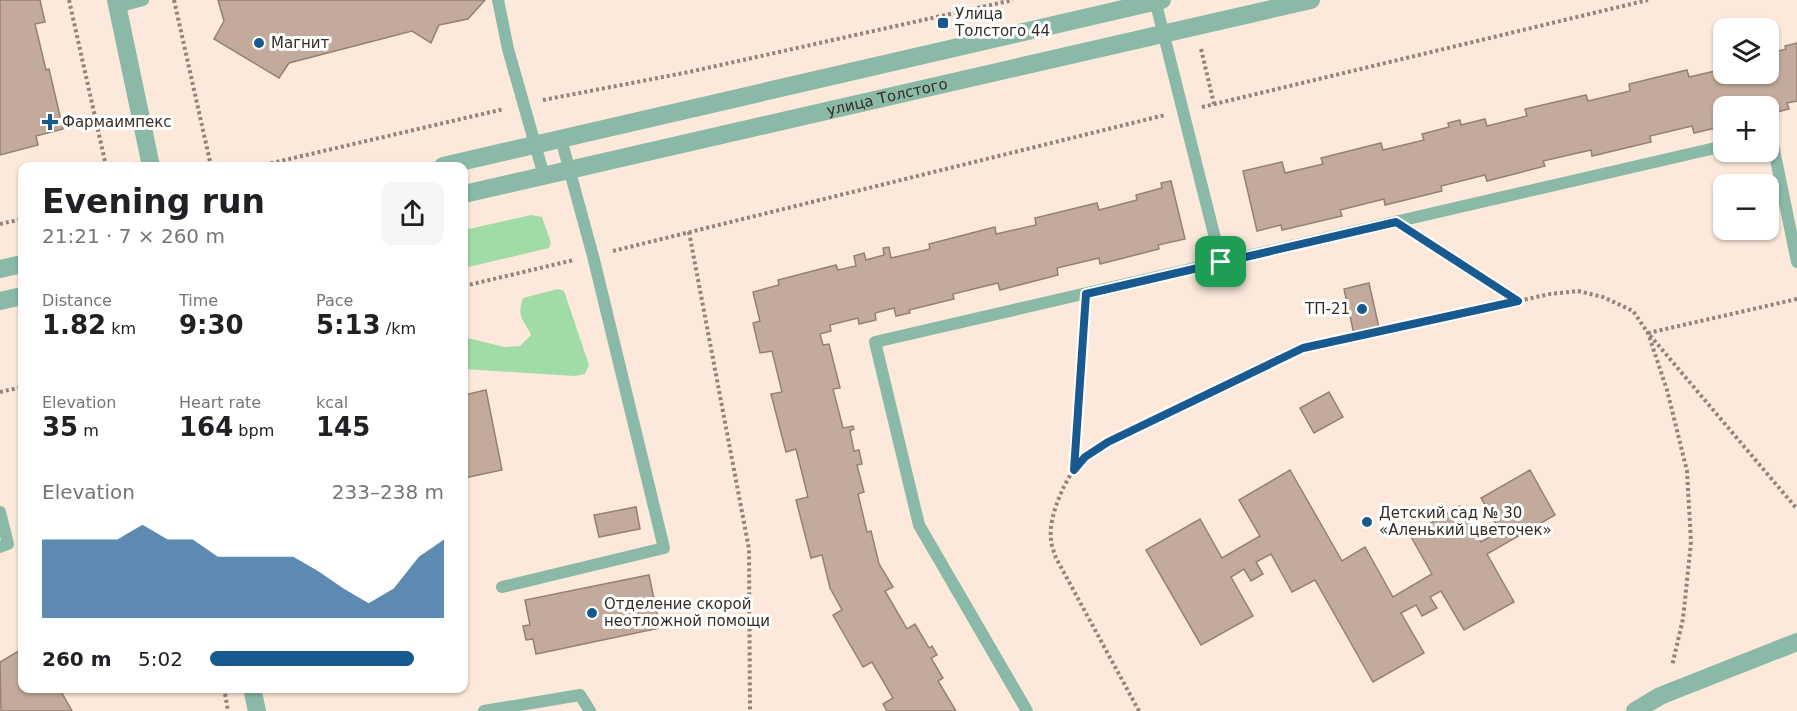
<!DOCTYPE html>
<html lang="en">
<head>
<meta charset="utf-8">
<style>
	:root { --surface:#fff; --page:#f6f6f6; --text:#202124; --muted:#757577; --accent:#185a8f }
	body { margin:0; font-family:"DejaVu Sans",sans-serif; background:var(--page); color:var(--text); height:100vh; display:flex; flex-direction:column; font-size:22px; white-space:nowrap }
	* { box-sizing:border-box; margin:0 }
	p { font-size:20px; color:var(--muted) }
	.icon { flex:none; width:33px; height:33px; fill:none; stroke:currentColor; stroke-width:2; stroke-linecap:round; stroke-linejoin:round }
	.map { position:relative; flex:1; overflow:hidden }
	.drawer { position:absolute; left:18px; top:162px; width:450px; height:531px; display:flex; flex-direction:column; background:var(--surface); border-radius:12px; box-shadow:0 2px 4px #0004 }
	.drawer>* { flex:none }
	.fabs { position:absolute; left:1713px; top:18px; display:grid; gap:12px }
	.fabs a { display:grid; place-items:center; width:66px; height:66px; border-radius:12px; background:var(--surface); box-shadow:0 2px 4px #0004; font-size:30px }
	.pin { position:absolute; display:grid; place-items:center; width:51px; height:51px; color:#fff; margin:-26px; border-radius:12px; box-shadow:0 3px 9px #0006 }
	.round { display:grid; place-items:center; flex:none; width:63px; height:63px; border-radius:12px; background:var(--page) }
	.summary { display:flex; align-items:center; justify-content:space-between; height:102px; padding:0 24px }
	h1 { font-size:33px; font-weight:700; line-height:45px }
	.figures { display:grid; grid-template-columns:repeat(3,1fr); gap:9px; height:102px; padding:6px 24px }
	.figures div { display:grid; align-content:center }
	.figures b { font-size:26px; font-weight:700 }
	.figures small { font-size:16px; font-weight:400 }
	.figures p { font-size:16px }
	.chart { height:168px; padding:12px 24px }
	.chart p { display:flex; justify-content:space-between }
	.chart svg { width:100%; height:108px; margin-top:6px; fill:var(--accent); opacity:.7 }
	ul { padding:0 24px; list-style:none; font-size:20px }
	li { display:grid; grid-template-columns:96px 72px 1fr; align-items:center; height:45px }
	li i { height:15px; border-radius:8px; background:var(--accent) }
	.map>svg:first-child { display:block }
	.green { fill:#a1dca6 }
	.building { fill:#c3aa9c; stroke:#978073; stroke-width:1.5 }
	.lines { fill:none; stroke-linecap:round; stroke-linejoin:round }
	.path { stroke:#91847a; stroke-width:4; stroke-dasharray:3 3; stroke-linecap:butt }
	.service { stroke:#8ab9a7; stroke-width:12 }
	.minor { stroke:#8ab9a7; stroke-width:18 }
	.tertiary { stroke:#8ab9a7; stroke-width:18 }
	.route-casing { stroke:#fff; stroke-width:12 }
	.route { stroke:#185a8f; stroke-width:8 }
	.poi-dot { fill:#185a8f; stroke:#fff; stroke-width:2 }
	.labels { text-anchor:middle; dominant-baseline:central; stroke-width:6; stroke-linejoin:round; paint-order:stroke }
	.poi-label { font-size:15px; fill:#352c26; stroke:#fff; text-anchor:start }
	.street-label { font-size:15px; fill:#352c26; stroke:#fff }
</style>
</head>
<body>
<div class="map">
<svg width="1797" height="711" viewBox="0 0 1797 711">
	<rect width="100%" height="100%" fill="#fce9db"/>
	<g class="green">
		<polygon points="531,215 542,217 551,243 549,248 464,268 464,230"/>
		<path d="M 558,289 L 564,291 L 589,365 L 585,374 L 575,376 L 464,369 L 464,337 L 504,347 L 520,346 L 531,335 C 524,319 516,318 523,298 Z"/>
	</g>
	<g class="building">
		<polygon points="0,0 40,0 45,22 35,24 46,70 49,69 63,129 36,136 38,145 0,155"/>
		<polygon points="218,0 485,0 468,19 439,25 431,43 412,31 289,63 279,78 214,39 224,21"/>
		<polygon points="1797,43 1797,101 1787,103 1789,109 1773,113 1772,107 1768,106 1724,106 1724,126 1694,133 1692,126 1650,136 1651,142 1592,156 1591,150 1543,161 1545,166 1487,181 1485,175 1441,186 1442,191 1385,205 1384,199 1340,210 1342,216 1282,230 1281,225 1257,231 1243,171 1282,162 1285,173 1323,164 1321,158 1381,143 1383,150 1424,140 1422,134 1449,127 1448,123 1460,120 1461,125 1485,119 1487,126 1527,116 1525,109 1586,95 1588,101 1630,91 1629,84 1687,70 1689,77 1724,69 1724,74 1768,74 1768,54 1786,49 1785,46"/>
		<polygon points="1171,181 1185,239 1158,245 1159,249 1100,264 1099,258 1057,268 1058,275 1000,290 998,283 953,294 954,299 909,310 910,313 896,316 894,308 875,313 876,320 859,324 858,318 830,325 831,331 820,334 823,345 829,344 840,388 833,389 843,428 853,426 854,429 850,431 854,451 859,450 862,464 857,465 864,492 858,494 867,532 871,531 879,564 893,587 885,591 907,629 915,624 929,648 932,646 937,655 931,658 943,678 938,681 956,711 887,711 883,704 893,698 872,662 863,667 833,615 842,610 830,588 822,555 811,558 796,500 808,497 796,449 786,452 771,394 782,392 772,351 760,353 753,323 760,321 753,292 779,285 778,280 836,265 838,270 856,266 854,256 864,253 866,260 884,255 883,248 889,247 891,258 930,249 929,244 995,227 996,234 1036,225 1035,218 1097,203 1099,210 1137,200 1136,195 1162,188 1161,183"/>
		<polygon points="1369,283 1379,328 1354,334 1344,289"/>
		<polygon points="486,390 502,470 464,478 464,395"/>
		<polygon points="1329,392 1343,417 1314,433 1300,408"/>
		<polygon points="1290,470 1342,561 1365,547 1393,597 1432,574 1410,535 1460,506 1481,542 1500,531 1481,498 1530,470 1555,515 1487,554 1514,602 1464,630 1441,591 1430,597 1437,608 1422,616 1416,605 1401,613 1424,653 1373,682 1315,580 1292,592 1271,554 1256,562 1263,574 1251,581 1244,569 1231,577 1253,616 1201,645 1146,550 1200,519 1222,558 1260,536 1239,500"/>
		<polygon points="636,507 640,529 599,537 594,515"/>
		<polygon points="649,575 660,628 536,654 533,639 526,640 523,626 530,625 525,600"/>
		<polygon points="22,649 22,688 59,688 72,711 1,711 0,662"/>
	</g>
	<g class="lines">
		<g class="path">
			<polyline points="69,0 106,166"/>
			<polyline points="174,0 211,166"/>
			<polyline points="1201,49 1214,104"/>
			<polyline points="543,100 689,72 1013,0"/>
			<polyline points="1202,107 1648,0"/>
			<polyline points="259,166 504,109"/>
			<polyline points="0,224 22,219"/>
			<polyline points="689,232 749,549 750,711"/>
			<polyline points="1419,237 1518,301"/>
			<polyline points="613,251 1165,115"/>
			<polyline points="464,286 574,260"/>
			<polyline points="1797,299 1648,333 1797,509"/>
			<polyline points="0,392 22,387"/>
			<polyline points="1074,469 1084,315"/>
			<polyline points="224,688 228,711"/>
			<path d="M 1139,711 L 1056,558 C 1054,552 1051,545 1051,539 C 1048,515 1067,474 1084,457 C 1091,451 1101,447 1108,442 L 1303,348 L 1550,294 L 1578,291 L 1603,297 L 1633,311 L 1648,333 L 1667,390 L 1687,471 L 1691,542 L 1683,619 L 1672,666"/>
		</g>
		<g class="service">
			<polyline points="498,0 508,49 544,176"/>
			<polyline points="1155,0 1221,262"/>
			<polyline points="117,7 143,0"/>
			<polyline points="1768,135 1771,135 1797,262"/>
			<polyline points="0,512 8,544 0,547"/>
			<polyline points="502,587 664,548 593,256 561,139"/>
			<polyline points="484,711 580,695 590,711"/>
			<polyline points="1027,711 919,525 875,342 1724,146"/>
		</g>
		<polyline class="minor" points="1635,711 1660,696 1797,642"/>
		<g class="tertiary">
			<polyline points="116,0 151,166"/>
			<polyline points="443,166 1162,0"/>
			<path id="s1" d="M 464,194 L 1311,0"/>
			<polyline points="0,269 22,264"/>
			<polyline points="0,301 22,296"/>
			<polyline points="252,688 257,711"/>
		</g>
	</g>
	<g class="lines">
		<defs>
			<polygon id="route" points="1396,222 1518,301 1303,348 1108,442 1085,457 1074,470 1086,294"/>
		</defs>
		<use href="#route" class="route-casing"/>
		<use href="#route" class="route"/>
	</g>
	<g class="poi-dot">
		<rect x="937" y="17" width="12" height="12" rx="3"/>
		<circle cx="259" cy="43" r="6"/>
		<path d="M47 113h6v6h6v6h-6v6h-6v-6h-6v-6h6z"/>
		<circle cx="1362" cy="309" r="6"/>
		<circle cx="1367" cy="522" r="6"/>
		<circle cx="592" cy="613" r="6"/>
	</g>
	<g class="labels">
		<g class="poi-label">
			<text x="955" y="14">Улица<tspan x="955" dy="17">Толстого 44</tspan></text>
			<text x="271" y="43">Магнит</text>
			<text x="62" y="122">Фармаимпекс</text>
			<text x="1350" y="309" text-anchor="end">ТП-21</text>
			<text x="1379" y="513">Детский сад № 30<tspan x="1379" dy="17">«Аленький цветочек»</tspan></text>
			<text x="604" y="604">Отделение скорой<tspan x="604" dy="17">неотложной помощи</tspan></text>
		</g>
		<g class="street-label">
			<text stroke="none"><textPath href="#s1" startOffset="434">улица Толстого</textPath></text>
		</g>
	</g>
</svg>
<div class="fabs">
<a><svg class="icon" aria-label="layers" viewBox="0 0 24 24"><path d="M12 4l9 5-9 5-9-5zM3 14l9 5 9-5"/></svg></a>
<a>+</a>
<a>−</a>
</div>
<div class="pin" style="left:1221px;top:262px;background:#1e9e55"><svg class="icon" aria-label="arrive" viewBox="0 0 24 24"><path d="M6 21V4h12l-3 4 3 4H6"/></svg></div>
<section class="drawer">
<div class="summary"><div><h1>Evening run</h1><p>21:21 · 7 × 260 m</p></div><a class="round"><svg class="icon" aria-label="share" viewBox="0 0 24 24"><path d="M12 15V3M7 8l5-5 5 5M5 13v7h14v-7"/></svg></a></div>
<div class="figures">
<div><p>Distance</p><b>1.82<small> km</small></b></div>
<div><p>Time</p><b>9:30</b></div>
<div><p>Pace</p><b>5:13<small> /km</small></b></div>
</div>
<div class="figures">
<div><p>Elevation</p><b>35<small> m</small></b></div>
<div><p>Heart rate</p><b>164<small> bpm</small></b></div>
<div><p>kcal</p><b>145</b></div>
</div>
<div class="chart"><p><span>Elevation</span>233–238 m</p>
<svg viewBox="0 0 160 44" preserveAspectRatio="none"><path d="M0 44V12L10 12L20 12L30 12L40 6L50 12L60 12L70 19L80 19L90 19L100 19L110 25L120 32L130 38L140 32L150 19L160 12V44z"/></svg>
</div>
<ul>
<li><b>260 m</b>5:02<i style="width:87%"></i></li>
</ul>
</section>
</div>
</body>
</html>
